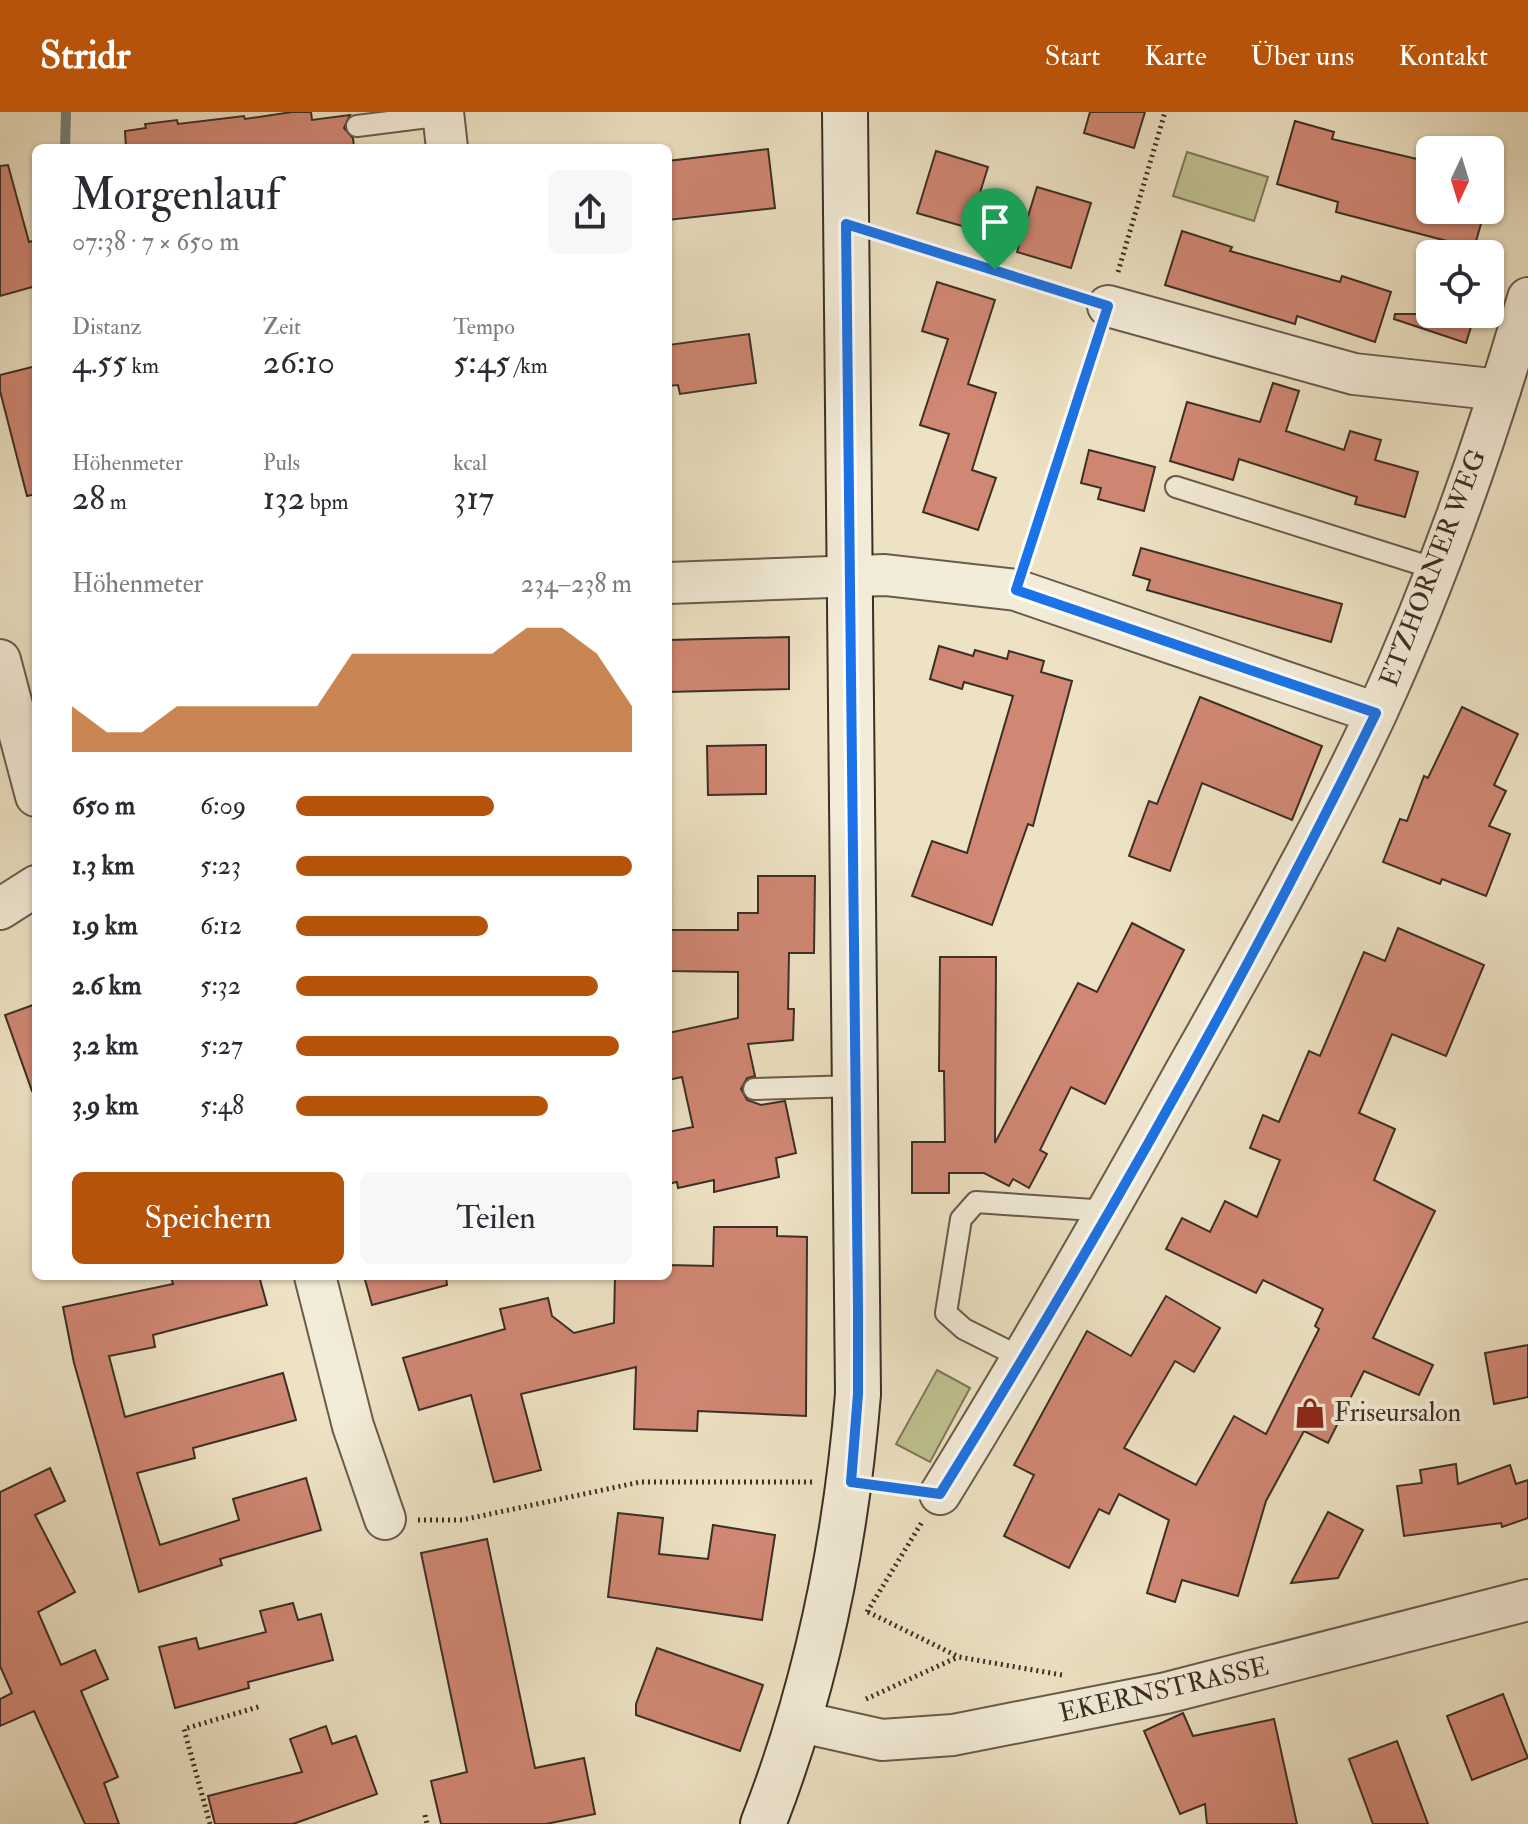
<!DOCTYPE html>
<html lang="de">
<head>
<meta charset="utf-8">
<style>
	:root { --surface:#fff; --page:#f7f7f7; --text:#2b2b33; --muted:#7c7c81; --accent:#b45309 }
	body { margin:0; font-family:"IM FELL Double Pica",serif; background:var(--page); color:var(--text); height:100vh; display:flex; flex-direction:column; font-size:30px; white-space:nowrap }
	* { box-sizing:border-box; margin:0 }
	p { font-size:26px; color:var(--muted) }
	.icon { flex:none; width:44px; height:44px; fill:none; stroke:currentColor; stroke-width:2; stroke-linecap:round; stroke-linejoin:round }
	.map { position:relative; flex:1; overflow:hidden }
	.sheet { position:absolute; left:32px; top:32px; width:640px; height:1136px; display:flex; flex-direction:column; background:var(--surface); border-radius:12px; box-shadow:0 2px 6px #0004 }
	.sheet>* { flex:none }
	.needle { width:52px; rotate:184deg }
	.buttons { position:absolute; left:1416px; top:24px; display:grid; gap:16px }
	.buttons a { display:grid; place-items:center; width:88px; height:88px; border-radius:12px; background:var(--surface); box-shadow:0 2px 6px #0004; font-size:40px }
	.pin { position:absolute; display:grid; place-items:center; width:68px; height:68px; color:#fff; margin:-82px -34px; border-radius:50% 50% 50% 0; rotate:-45deg; box-shadow:0 0 8px #0007 }
	.pin .icon { rotate:45deg }
	.round { display:grid; place-items:center; flex:none; width:84px; height:84px; border-radius:12px; background:var(--page) }
	.overview { display:flex; align-items:center; justify-content:space-between; height:136px; padding:0 40px }
	h1 { font-size:44px; font-weight:600; line-height:60px }
	.figures { display:grid; grid-template-columns:repeat(3,1fr); gap:12px; height:136px; padding:8px 40px }
	.figures div { display:grid; align-content:center }
	.figures b { font-size:34px; font-weight:600 }
	.figures small { font-size:22px; font-weight:400 }
	.figures p { font-size:22px }
	.chart { height:224px; padding:16px 40px }
	.chart p { display:flex; justify-content:space-between }
	.chart svg { width:100%; height:144px; margin-top:8px; fill:var(--accent); opacity:.7 }
	.cta { display:flex; gap:16px; margin-top:auto; padding:16px 40px }
	.cta a { flex:1; height:92px; border-radius:12px; background:var(--accent); color:#fff; font-size:32px; font-weight:600; line-height:92px; text-align:center }
	.cta a+a { background:var(--page); color:var(--text) }
	ul { padding:0 40px; list-style:none; font-size:26px }
	li { display:grid; grid-template-columns:128px 96px 1fr; align-items:center; height:60px }
	li i { height:20px; border-radius:10px; background:var(--accent) }
	header { display:flex; align-items:center; gap:48px; box-sizing:border-box; height:112px; padding:0 40px; background:var(--accent); color:#fff }
	header strong { font-size:38px }
	nav { display:flex; gap:44px; margin-inline-start:auto; font-size:28px }
	.map>svg:first-child { display:block }
	.green { fill:#bfc18f; stroke:#7e785a; stroke-width:2 }
	.lines { fill:none; stroke-linecap:round; stroke-linejoin:round }
	.stream { stroke:#748479; stroke-width:10 }
	.building { fill:#d08773; stroke:#3d2e26; stroke-width:2 }
	.lane-casing { stroke:#695b4d; stroke-width:24 }
	.street-casing { stroke:#695b4d; stroke-width:44 }
	.secondary-casing { stroke:#3d2e26; stroke-width:48 }
	.path { stroke:#3d2e26; stroke-width:5; stroke-dasharray:2 4; stroke-linecap:butt }
	.lane { stroke:#f3ecd8; stroke-width:20 }
	.street { stroke:#f3ecd8; stroke-width:40 }
	.secondary { stroke:#f3ecd8; stroke-width:44 }
	.route-casing { stroke:#fff; stroke-width:16 }
	.route { stroke:#1a73e8; stroke-width:10 }
	.labels { text-anchor:middle; dominant-baseline:central; stroke-width:8; stroke-linejoin:round; paint-order:stroke }
	.street-label { font-size:26px; fill:#3d2e26; stroke:#f3ecd8 }
	.poi-label { font-size:26px; fill:#3d2e26; stroke:#f3ecd8; text-anchor:start }
</style>
</head>
<body>
<header>
<strong>Stridr</strong>
<nav><a>Start</a><a>Karte</a><a>Über uns</a><a>Kontakt</a></nav>
</header>
<div class="map">
<svg width="1528" height="1712" viewBox="0 0 1528 1712">
	<rect width="100%" height="100%" fill="#ede2c3"/>
	<filter id="stains"><feTurbulence type="fractalNoise" baseFrequency=".0025" numOctaves="4"/><feColorMatrix values="0 0 0 0 .2 0 0 0 0 .09 0 0 0 0 .02 0 0 0 .5 -.17"/></filter>
	<radialGradient id="worn" r=".72"><stop offset=".6" stop-color="#630" stop-opacity="0"/><stop offset="1" stop-color="#630" stop-opacity=".3"/></radialGradient>
	<g class="green">
		<polygon points="1187,40 1268,65 1254,109 1173,84"/>
		<polygon points="937,1258 970,1276 930,1350 896,1332"/>
	</g>
	<g class="lines">
		<polyline class="stream" points="65,36 66,0"/>
	</g>
	<g class="building">
		<polygon points="292,0 311,0 312,8 350,3 344,16 353,26 354,36 126,36 125,19 146,16 145,12 177,8 178,12 244,4 245,7"/>
		<polygon points="1090,0 1145,0 1134,36 1084,21"/>
		<polygon points="1295,9 1334,20 1332,27 1430,50 1430,98 1485,98 1474,136 1336,100 1338,90 1277,72"/>
		<polygon points="768,37 775,96 668,108 668,49"/>
		<polygon points="936,39 988,55 969,116 917,101"/>
		<polygon points="8,53 29,130 36,128 36,174 0,184 0,54"/>
		<polygon points="1037,75 1091,91 1071,156 1017,140"/>
		<polygon points="1182,119 1232,135 1230,139 1340,170 1342,164 1391,180 1375,230 1297,204 1295,212 1165,173"/>
		<polygon points="937,170 995,188 968,272 996,281 972,358 996,366 978,418 923,400 949,322 920,313 948,227 922,219"/>
		<polygon points="1395,202 1475,202 1466,231 1394,207"/>
		<polygon points="749,222 756,271 680,282 678,273 668,274 668,233"/>
		<polygon points="36,254 36,382 27,384 0,279 0,263"/>
		<polygon points="1273,271 1299,279 1286,319 1344,338 1350,319 1381,328 1375,348 1418,360 1405,405 1355,392 1357,385 1239,347 1233,368 1170,349 1187,290 1260,310"/>
		<polygon points="1089,338 1155,355 1144,399 1098,387 1101,376 1081,371"/>
		<polygon points="1141,436 1342,492 1331,530 1147,478 1150,468 1133,463"/>
		<polygon points="789,525 789,577 668,580 668,528"/>
		<polygon points="939,534 973,544 975,538 1007,547 1009,539 1044,549 1041,560 1072,569 1033,714 1028,712 992,813 912,784 932,729 967,741 1013,584 964,570 962,577 930,567"/>
		<polygon points="1200,585 1322,634 1292,708 1202,671 1170,759 1129,744 1149,689 1157,692"/>
		<polygon points="1462,595 1518,622 1494,673 1506,679 1489,714 1510,722 1486,784 1442,767 1440,772 1383,750 1400,707 1407,709 1424,664 1428,666"/>
		<polygon points="766,633 766,682 708,683 707,634"/>
		<polygon points="758,764 815,764 814,841 789,841 788,897 794,897 793,928 748,932 755,964 747,966 741,977 747,988 761,993 785,989 796,1041 776,1046 779,1065 714,1080 714,1068 678,1076 677,1070 668,1072 668,1020 693,1015 682,965 668,968 668,921 738,906 738,860 668,859 668,818 738,818 738,801 758,801"/>
		<polygon points="1132,811 1184,838 1105,992 1071,975 1040,1038 1047,1042 1029,1076 1013,1067 1009,1074 984,1061 949,1061 949,1081 912,1081 912,1030 945,1030 944,959 939,959 940,845 996,845 995,1031 1078,871 1097,880"/>
		<polygon points="1398,816 1484,853 1446,944 1392,922 1359,1001 1395,1017 1374,1068 1435,1099 1373,1226 1433,1253 1419,1283 1364,1259 1328,1331 1304,1319 1266,1389 1238,1484 1182,1468 1175,1490 1147,1481 1169,1408 1119,1382 1109,1402 1099,1397 1069,1456 1004,1424 1034,1363 1014,1353 1087,1219 1131,1244 1166,1184 1220,1216 1194,1260 1175,1249 1124,1336 1196,1373 1234,1304 1266,1322 1319,1217 1315,1214 1323,1197 1263,1168 1256,1181 1166,1137 1182,1106 1210,1120 1225,1089 1257,1105 1280,1048 1250,1036 1263,1003 1279,1010 1309,939 1320,944 1364,840 1385,849"/>
		<polygon points="36,892 36,978 32,979 5,903"/>
		<polygon points="714,1115 777,1115 777,1124 807,1125 806,1304 698,1299 697,1319 634,1317 636,1255 521,1282 541,1358 494,1370 471,1283 419,1298 403,1246 505,1217 500,1197 548,1186 552,1204 574,1221 614,1211 615,1164 668,1164 668,1153 713,1154"/>
		<polygon points="171,1164 259,1164 267,1193 153,1223 155,1235 109,1244 125,1305 283,1261 296,1308 193,1336 195,1346 137,1361 160,1433 239,1408 233,1387 306,1366 321,1418 220,1447 222,1453 139,1480 74,1251 63,1195 173,1172"/>
		<polygon points="364,1164 446,1164 447,1173 372,1193"/>
		<polygon points="1528,1233 1528,1285 1494,1292 1485,1241"/>
		<polygon points="1456,1352 1458,1372 1510,1353 1516,1372 1528,1368 1528,1406 1502,1415 1501,1411 1404,1424 1397,1374 1422,1371 1420,1358"/>
		<polygon points="50,1356 65,1389 35,1403 75,1480 38,1500 61,1553 95,1538 108,1567 81,1579 118,1665 104,1671 119,1712 85,1712 34,1599 0,1614 0,1587 12,1581 0,1554 0,1380"/>
		<polygon points="1328,1400 1363,1418 1338,1466 1291,1471"/>
		<polygon points="618,1401 663,1406 659,1442 708,1447 713,1413 775,1423 762,1508 608,1485"/>
		<polygon points="487,1427 535,1656 584,1646 595,1702 546,1712 441,1712 431,1669 467,1660 421,1441"/>
		<polygon points="293,1491 298,1508 321,1502 333,1548 248,1570 249,1576 175,1596 159,1535 196,1526 199,1537 266,1520 260,1499"/>
		<polygon points="657,1536 763,1573 740,1639 636,1603 636,1592"/>
		<polygon points="1503,1582 1528,1646 1472,1668 1447,1604"/>
		<polygon points="1183,1601 1193,1624 1274,1607 1297,1712 1207,1712 1205,1692 1180,1702 1144,1619"/>
		<polygon points="326,1614 332,1632 356,1624 377,1682 293,1712 215,1712 208,1684 302,1660 290,1627"/>
		<polygon points="1397,1629 1428,1712 1373,1712 1349,1647"/>
	</g>
	<g class="lines">
		<defs>
			<g id="lane">
				<polyline points="357,14 444,3"/>
				<polyline points="1176,375 1436,457"/>
				<polyline points="754,977 856,974"/>
				<polyline points="1024,1247 964,1217 946,1201 961,1107 976,1090 1108,1099"/>
			</g>
			<g id="street">
				<polyline points="443,0 447,36"/>
				<polyline points="1108,194 1354,262 1500,278"/>
				<polyline points="668,471 885,463 1016,478 1376,601"/>
				<polyline points="0,548 36,684"/>
				<polyline points="0,797 36,774"/>
				<polyline points="315,1164 353,1314 385,1407"/>
				<path d="M 940,1382 C 1025,1244 1105,1105 1183,964 C 1250,845 1318,726 1376,602 C 1437,469 1487,327 1528,186"/>
				<polyline points="797,1609 882,1628 953,1623 1166,1581 1528,1488"/>
			</g>
			<path id="secondary" d="M 763,1712 C 817,1574 846,1430 858,1282 L 845,0"/>
		</defs>
		<use href="#lane" class="lane-casing"/>
		<use href="#street" class="street-casing"/>
		<use href="#secondary" class="secondary-casing"/>
		<g class="path">
			<polyline points="884,123 1077,184"/>
			<polyline points="1118,160 1165,0"/>
			<polyline points="1027,446 1098,227"/>
			<polyline points="886,1374 908,1377"/>
			<polyline points="418,1408 462,1408 640,1370 812,1370"/>
			<polyline points="867,1500 922,1410"/>
			<polyline points="868,1500 959,1545 1062,1563"/>
			<polyline points="866,1587 958,1545"/>
			<polyline points="425,1703 427,1712"/>
			<polyline points="210,1712 184,1617 261,1594"/>
		</g>
		<use href="#lane" class="lane"/>
		<use href="#street" class="street"/>
		<use href="#secondary" class="secondary"/>
	</g>
	<g class="lines">
		<defs>
			<path id="route" d="M 846,112 L 1108,194 L 1016,478 L 1376,601 C 1245,868 1097,1129 940,1382 L 851,1370 L 858,1282 L 858,1194 Z"/>
		</defs>
		<use href="#route" class="route-casing"/>
		<use href="#route" class="route"/>
	</g>
	<defs>
		<symbol id="shop-bare" viewBox="-9 -9 18 18"><path d="M-5-2.5h2.3a2.7 3.5 0 0 1 5.4 0H5L5.5 6h-11ZM-1.5-2.5h3a1.5 2.3 0 0 0-3 0Z" fill="#8f2418" stroke="#f3ecd8" stroke-width="2.5" paint-order="stroke"/></symbol>
	</defs>
	<g fill-rule="evenodd">
		<use href="#shop-bare" x="1288" y="1279" width="44" height="44"/>
	</g>
	<g class="labels">
		<g class="street-label">
			<text transform="translate(1433 456) rotate(-69)">ETZHORNER WEG</text>
			<text transform="translate(1164 1578) rotate(-13)">EKERNSTRASSE</text>
		</g>
		<g class="poi-label">
			<text x="1334" y="1301">Friseursalon</text>
		</g>
	</g>
	<rect width="100%" height="100%" filter="url(#stains)"/>
	<rect width="100%" height="100%" fill="url(#worn)"/>
</svg>
<div class="buttons">
<a><svg class="needle" viewBox="-14 -14 28 28"><path d="M0-13l5 13h-10z" fill="#e53935"/><path d="M0 13l5-13h-10z" fill="#7c7c81"/></svg></a>
<a><svg class="icon" aria-label="locate" viewBox="0 0 24 24"><circle cx="12" cy="12" r="6"/><path d="M12 2v4M12 18v4M2 12h4M18 12h4"/></svg></a>
</div>
<div class="pin" style="left:995px;top:158px;background:#1e9e55"><svg class="icon" aria-label="arrive" viewBox="0 0 24 24"><path d="M6 21V4h12l-3 4 3 4H6"/></svg></div>
<section class="sheet">
<div class="overview"><div><h1>Morgenlauf</h1><p>07:38 · 7 × 650 m</p></div><a class="round"><svg class="icon" aria-label="share" viewBox="0 0 24 24"><path d="M12 15V3M7 8l5-5 5 5M5 13v7h14v-7"/></svg></a></div>
<div class="figures">
<div><p>Distanz</p><b>4.55<small> km</small></b></div>
<div><p>Zeit</p><b>26:10</b></div>
<div><p>Tempo</p><b>5:45<small> /km</small></b></div>
</div>
<div class="figures">
<div><p>Höhenmeter</p><b>28<small> m</small></b></div>
<div><p>Puls</p><b>132<small> bpm</small></b></div>
<div><p>kcal</p><b>317</b></div>
</div>
<div class="chart"><p><span>Höhenmeter</span>234–238 m</p>
<svg viewBox="0 0 160 44" preserveAspectRatio="none"><path d="M0 44V30L10 38L20 38L30 30L40 30L50 30L60 30L70 30L80 14L90 14L100 14L110 14L120 14L130 6L140 6L150 14L160 30V44z"/></svg>
</div>
<ul>
<li><b>650 m</b>6:09<i style="width:59%"></i></li>
<li><b>1.3 km</b>5:23<i style="width:100%"></i></li>
<li><b>1.9 km</b>6:12<i style="width:57%"></i></li>
<li><b>2.6 km</b>5:32<i style="width:90%"></i></li>
<li><b>3.2 km</b>5:27<i style="width:96%"></i></li>
<li><b>3.9 km</b>5:48<i style="width:75%"></i></li>
</ul>
<div class="cta"><a>Speichern</a><a>Teilen</a></div>
</section>
</div>
</body>
</html>
